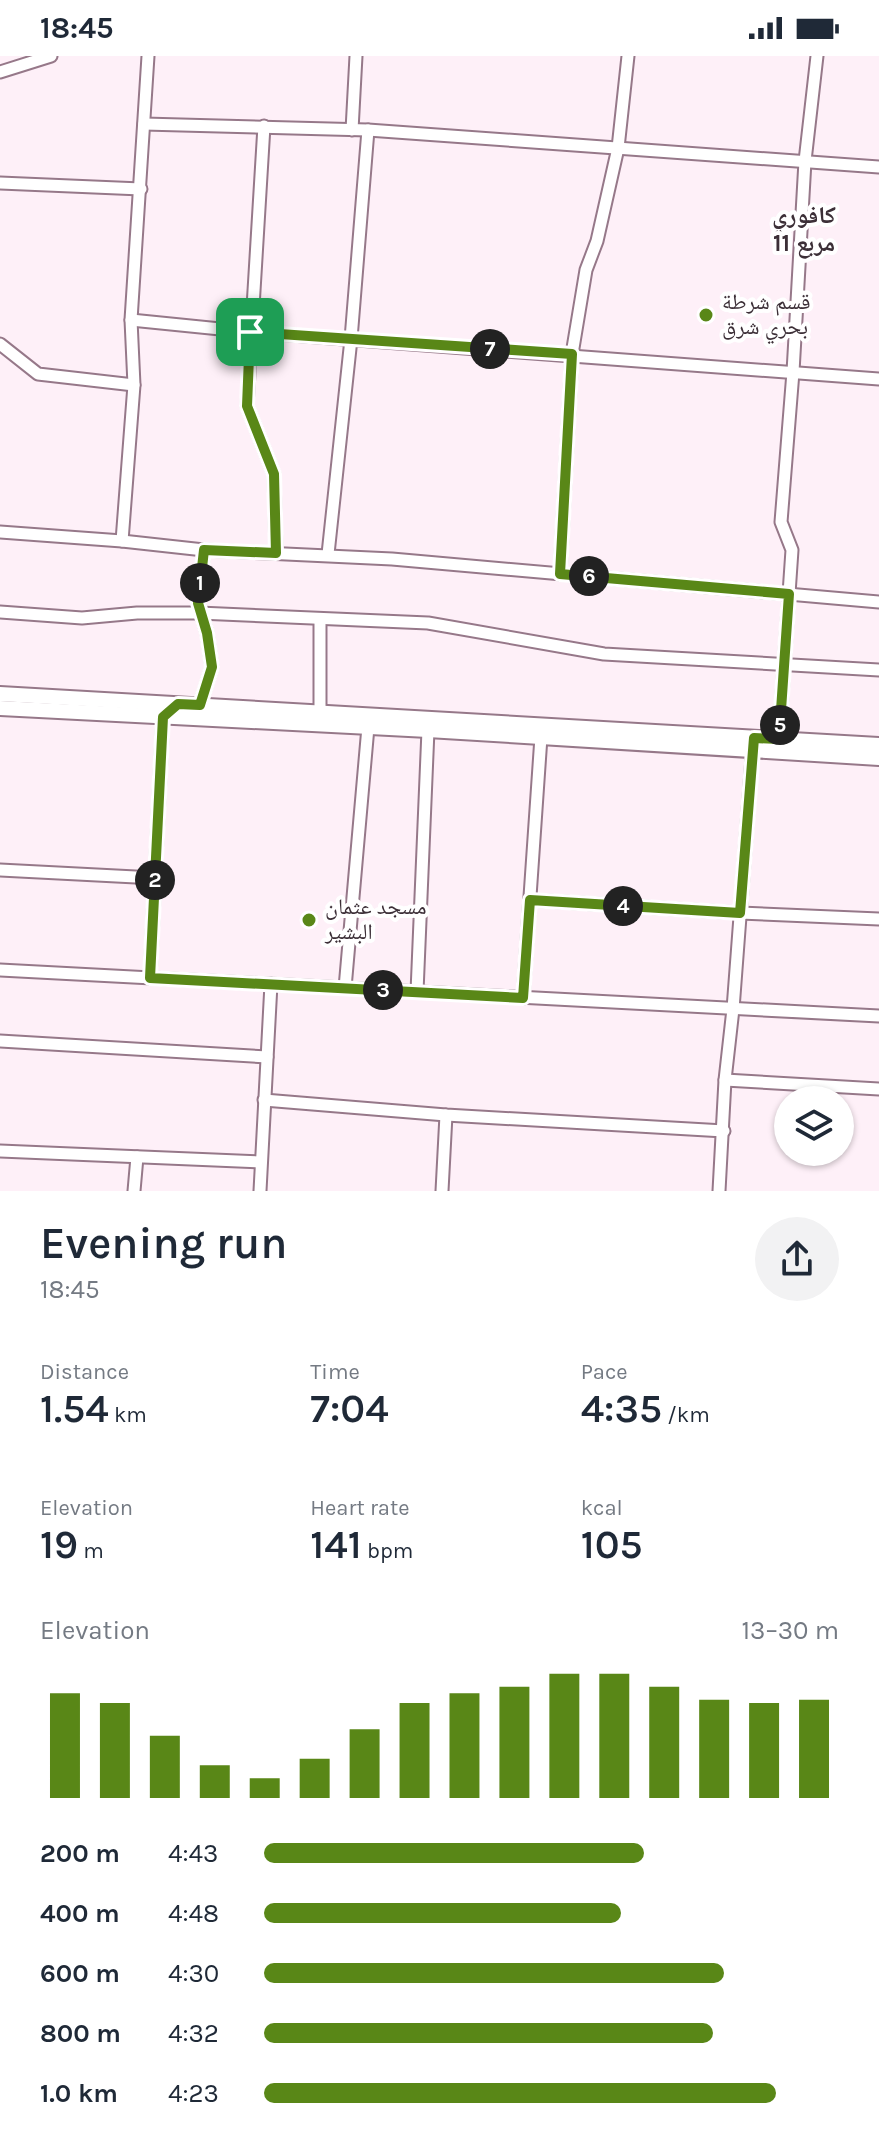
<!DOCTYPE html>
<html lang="en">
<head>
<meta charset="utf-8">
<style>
	:root { --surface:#fff; --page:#f2f2f3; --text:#1f2937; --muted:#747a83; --accent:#598717 }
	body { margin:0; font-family:Karla,"Noto Naskh Arabic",sans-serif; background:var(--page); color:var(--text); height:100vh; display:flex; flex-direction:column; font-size:30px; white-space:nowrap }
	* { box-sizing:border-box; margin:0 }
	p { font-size:26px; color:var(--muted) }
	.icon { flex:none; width:44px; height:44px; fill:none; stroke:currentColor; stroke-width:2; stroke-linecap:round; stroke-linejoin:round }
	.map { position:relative; height:1135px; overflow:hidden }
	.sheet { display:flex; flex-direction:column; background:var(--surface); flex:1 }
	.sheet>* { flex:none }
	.buttons { position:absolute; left:774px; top:1030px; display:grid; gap:16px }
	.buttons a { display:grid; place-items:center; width:80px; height:80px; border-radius:50%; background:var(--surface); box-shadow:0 2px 6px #0004; font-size:40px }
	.pin { position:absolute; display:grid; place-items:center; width:68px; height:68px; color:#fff; margin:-34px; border-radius:16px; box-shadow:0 4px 12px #0006 }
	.km { position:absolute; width:40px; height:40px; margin:-20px; border-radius:50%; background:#222; color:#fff; font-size:22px; line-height:40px; text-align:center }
	.round { display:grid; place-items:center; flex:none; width:84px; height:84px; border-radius:42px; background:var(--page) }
	.overview { display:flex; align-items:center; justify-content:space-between; height:136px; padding:0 40px }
	h1 { font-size:44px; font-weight:600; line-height:60px }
	.stats { display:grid; grid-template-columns:repeat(3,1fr); gap:12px; height:136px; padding:8px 40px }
	.stats div { display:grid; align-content:center }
	.stats b { font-size:40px; font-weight:600 }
	.stats small { font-size:22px; font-weight:400 }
	.stats p { font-size:22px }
	.chart { height:224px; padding:16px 40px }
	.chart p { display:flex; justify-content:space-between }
	.chart svg { width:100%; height:144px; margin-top:8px; stroke:var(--accent); stroke-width:6 }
	ul { padding:0 40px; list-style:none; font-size:26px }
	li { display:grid; grid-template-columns:128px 96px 1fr; align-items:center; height:60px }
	li i { height:20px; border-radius:10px; background:var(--accent) }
	.status { display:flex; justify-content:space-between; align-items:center; height:56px; padding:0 40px; background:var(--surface); direction:ltr }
	.status svg { height:22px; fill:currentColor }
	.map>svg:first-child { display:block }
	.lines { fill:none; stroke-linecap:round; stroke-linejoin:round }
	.minor-casing { stroke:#967889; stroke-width:15 }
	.tertiary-casing { stroke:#967889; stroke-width:18 }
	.minor { stroke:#fff; stroke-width:11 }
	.tertiary { stroke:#fff; stroke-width:14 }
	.route-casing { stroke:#fff; stroke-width:16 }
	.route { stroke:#598717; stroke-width:10 }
	.poi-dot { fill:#598717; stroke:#fff; stroke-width:3 }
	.labels { text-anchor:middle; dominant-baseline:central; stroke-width:8; stroke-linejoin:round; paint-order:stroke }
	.poi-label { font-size:22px; fill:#3c2f37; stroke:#fff; text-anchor:start }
	.neighbourhood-label { font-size:24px; font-weight:bold; fill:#3c2f37; stroke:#fff }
</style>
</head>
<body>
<div class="status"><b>18:45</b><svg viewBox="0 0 49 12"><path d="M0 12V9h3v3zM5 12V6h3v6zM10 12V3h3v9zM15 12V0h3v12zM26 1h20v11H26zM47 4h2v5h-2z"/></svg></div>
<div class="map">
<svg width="879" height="1135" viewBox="0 0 879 1135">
	<rect width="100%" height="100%" fill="#fef0f8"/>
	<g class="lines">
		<defs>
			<g id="minor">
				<polyline points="0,16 51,0"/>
				<polyline points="144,68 368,74 879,111"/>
				<polyline points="264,70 247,350 274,418 276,497"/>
				<polyline points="352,74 356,0"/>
				<polyline points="0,127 141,133"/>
				<polyline points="131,264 250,276 879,323"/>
				<polyline points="0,288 38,318 134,329"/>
				<polyline points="0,476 122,485 204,494 392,503 879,546"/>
				<polyline points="122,485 134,329 131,264 148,0"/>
				<polyline points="328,498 351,283 368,74"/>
				<polyline points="560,518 572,298 586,214 597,185 618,92 628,0"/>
				<polyline points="0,556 82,562 137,557 199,557 428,567 604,598 879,614"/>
				<polyline points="320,563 320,655"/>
				<polyline points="200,649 212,611 207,577 198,547 204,494"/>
				<polyline points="779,683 792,494 781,466 793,316 805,105 817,0"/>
				<polyline points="0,814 155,822"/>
				<polyline points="530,844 740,857 879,863"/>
				<polyline points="0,914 879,960"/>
				<polyline points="150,922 163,661 168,657"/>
				<polyline points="345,932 368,671 372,668"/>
				<polyline points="417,936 428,674"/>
				<polyline points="523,942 541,681"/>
				<polyline points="0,985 267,1001"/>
				<polyline points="725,1024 879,1033"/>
				<polyline points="264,1044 446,1059 724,1075"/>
				<polyline points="0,1095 261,1106"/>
				<polyline points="134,1135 137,1101"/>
				<polyline points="260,1135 271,928"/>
				<polyline points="442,1135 446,1059"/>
				<polyline points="719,1135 725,1024 733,953 753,689"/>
			</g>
			<g id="tertiary">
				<polyline points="0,638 879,689"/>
				<polyline points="0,652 428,674 879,702"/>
			</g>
		</defs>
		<use href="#minor" class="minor-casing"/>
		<use href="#tertiary" class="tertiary-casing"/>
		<use href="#minor" class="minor"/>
		<use href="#tertiary" class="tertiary"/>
	</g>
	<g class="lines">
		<defs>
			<polygon id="route" points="250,276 572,298 560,518 789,538 779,683 754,682 740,857 530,844 523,942 150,922 163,661 178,648 200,649 212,611 207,577 198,547 204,494 276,497 274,418 247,350"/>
		</defs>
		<use href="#route" class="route-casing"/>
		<use href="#route" class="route"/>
	</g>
	<g class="poi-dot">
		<circle cx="706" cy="259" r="8"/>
		<circle cx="309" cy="864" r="8"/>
	</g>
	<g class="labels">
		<g class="poi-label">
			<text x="722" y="246">قسم شرطة<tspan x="722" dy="25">بحري شرق</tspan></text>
			<text x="325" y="851">مسجد عثمان<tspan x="325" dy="25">البشير</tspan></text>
		</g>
		<g class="neighbourhood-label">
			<text x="804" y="159">كافوري<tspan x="804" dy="28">مربع 11</tspan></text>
		</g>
	</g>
</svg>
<div class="buttons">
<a><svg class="icon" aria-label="layers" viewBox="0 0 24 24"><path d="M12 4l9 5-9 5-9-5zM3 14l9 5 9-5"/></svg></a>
</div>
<div class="pin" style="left:250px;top:276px;background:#1e9e55"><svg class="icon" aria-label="arrive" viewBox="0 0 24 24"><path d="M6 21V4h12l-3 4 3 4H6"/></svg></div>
<b class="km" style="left:200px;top:527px">1</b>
<b class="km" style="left:155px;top:824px">2</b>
<b class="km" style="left:383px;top:934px">3</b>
<b class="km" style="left:623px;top:850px">4</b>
<b class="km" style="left:780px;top:669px">5</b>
<b class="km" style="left:589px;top:520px">6</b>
<b class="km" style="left:490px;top:293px">7</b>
</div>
<section class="sheet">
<div class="overview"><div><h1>Evening run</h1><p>18:45</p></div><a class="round"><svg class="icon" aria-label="share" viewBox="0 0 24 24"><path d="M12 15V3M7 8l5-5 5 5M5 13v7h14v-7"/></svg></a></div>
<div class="stats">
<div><p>Distance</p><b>1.54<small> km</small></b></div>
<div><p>Time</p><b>7:04</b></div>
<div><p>Pace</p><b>4:35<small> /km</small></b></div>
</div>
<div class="stats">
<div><p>Elevation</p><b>19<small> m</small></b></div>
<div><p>Heart rate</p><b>141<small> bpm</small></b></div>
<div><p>kcal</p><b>105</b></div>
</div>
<div class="chart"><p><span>Elevation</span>13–30 m</p>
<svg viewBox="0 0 160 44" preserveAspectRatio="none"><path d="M5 44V12M15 44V15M25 44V25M35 44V34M45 44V38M55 44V32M65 44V23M75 44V15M85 44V12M95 44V10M105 44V6M115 44V6M125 44V10M135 44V14M145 44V15M155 44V14"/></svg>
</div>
<ul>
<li><b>200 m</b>4:43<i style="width:66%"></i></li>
<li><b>400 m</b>4:48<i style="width:62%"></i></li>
<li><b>600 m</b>4:30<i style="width:80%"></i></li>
<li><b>800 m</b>4:32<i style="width:78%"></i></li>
<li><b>1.0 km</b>4:23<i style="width:89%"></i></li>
</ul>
</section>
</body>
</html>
